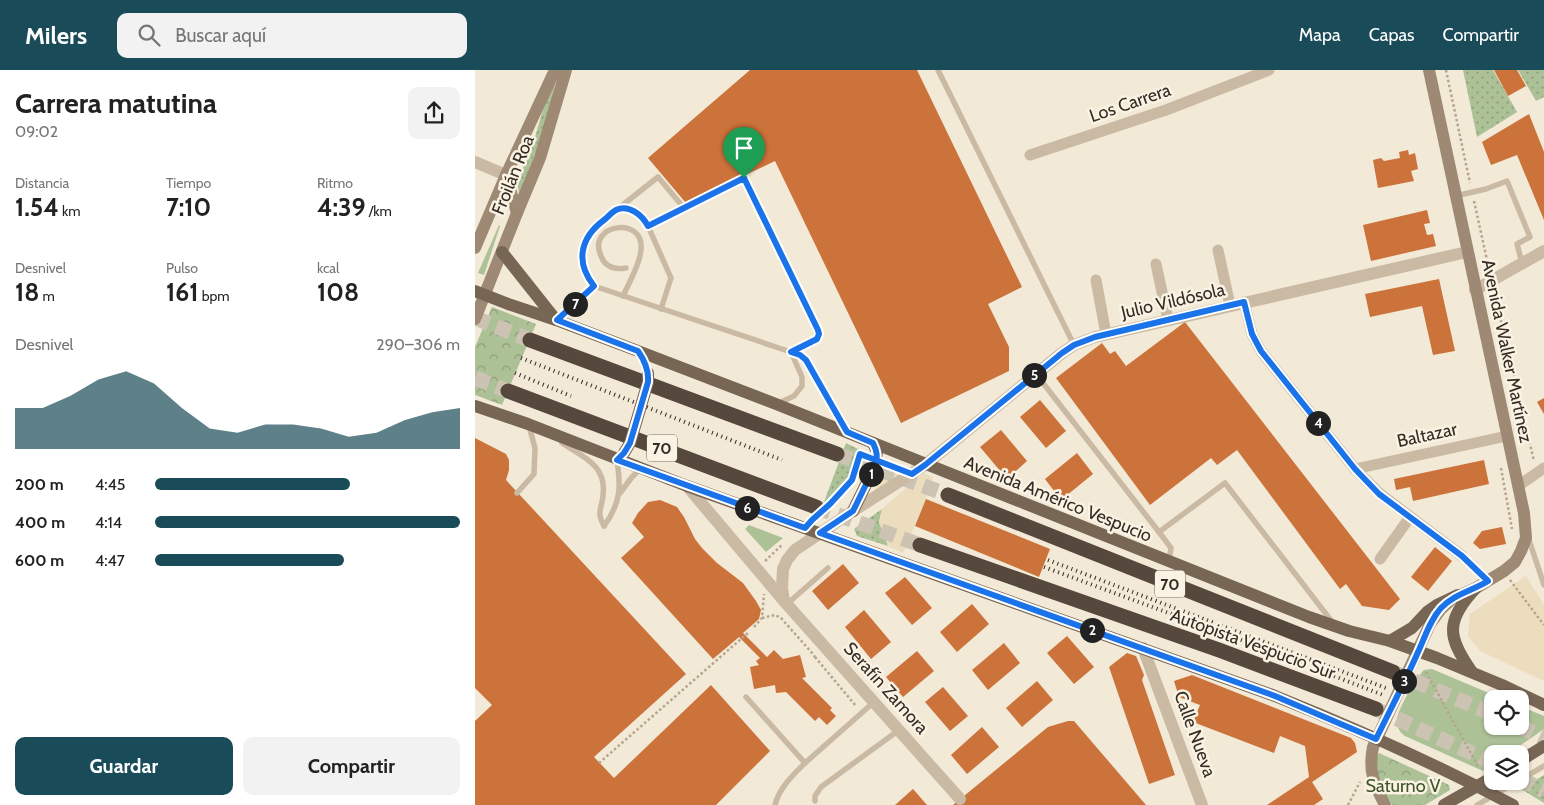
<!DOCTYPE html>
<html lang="es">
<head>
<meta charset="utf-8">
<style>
	:root { --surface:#fff; --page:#f2f2f2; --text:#222; --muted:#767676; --accent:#194b58 }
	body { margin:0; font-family:Cabin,sans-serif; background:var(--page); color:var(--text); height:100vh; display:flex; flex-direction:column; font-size:19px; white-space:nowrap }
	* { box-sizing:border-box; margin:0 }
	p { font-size:16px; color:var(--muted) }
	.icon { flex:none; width:28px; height:28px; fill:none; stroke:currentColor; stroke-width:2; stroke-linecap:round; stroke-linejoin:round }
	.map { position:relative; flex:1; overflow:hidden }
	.sheet { display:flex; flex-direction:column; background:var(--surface); width:475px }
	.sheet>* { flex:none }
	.fabs { position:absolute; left:1009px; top:620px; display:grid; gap:10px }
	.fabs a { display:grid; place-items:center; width:45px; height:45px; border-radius:10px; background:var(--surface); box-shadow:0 1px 4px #0004; font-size:25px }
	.pin { position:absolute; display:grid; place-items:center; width:42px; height:42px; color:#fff; margin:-51px -21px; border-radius:50% 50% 50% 0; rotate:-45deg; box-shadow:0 0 5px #0007 }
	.pin .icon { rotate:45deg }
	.km { position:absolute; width:25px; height:25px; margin:-12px; border-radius:50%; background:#222; color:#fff; font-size:14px; line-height:25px; text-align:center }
	.round { display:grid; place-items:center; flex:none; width:52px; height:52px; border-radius:10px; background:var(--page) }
	.overview { display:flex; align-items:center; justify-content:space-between; height:85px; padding:0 15px }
	h1 { font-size:28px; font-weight:700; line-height:38px }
	.stats { display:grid; grid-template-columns:repeat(3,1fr); gap:8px; height:85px; padding:5px 15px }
	.stats div { display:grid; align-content:center }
	.stats b { font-size:25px; font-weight:700 }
	.stats small { font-size:14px; font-weight:400 }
	.stats p { font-size:14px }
	.chart { height:140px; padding:10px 15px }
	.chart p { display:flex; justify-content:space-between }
	.chart svg { width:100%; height:90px; margin-top:5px; fill:var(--accent); opacity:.7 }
	.primary-button { display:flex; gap:10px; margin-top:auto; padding:10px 15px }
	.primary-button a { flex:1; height:58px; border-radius:10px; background:var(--accent); color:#fff; font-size:20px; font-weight:700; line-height:58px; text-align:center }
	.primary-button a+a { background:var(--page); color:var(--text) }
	ul { padding:0 15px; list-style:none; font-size:16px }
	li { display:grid; grid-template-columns:80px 60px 1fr; align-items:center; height:38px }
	li i { height:12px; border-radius:6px; background:var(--accent) }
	header { display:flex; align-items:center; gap:30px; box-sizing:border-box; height:70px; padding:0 25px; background:var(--accent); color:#fff }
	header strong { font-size:24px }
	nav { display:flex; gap:28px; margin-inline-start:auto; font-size:18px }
	.search { width:350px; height:45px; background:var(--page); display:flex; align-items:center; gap:12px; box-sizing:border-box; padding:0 18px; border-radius:10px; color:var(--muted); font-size:19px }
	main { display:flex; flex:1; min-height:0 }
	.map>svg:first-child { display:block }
	.grass { fill:url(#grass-dots) }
	.forest { fill:url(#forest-crowns) }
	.garden { fill:#adc197 }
	.plaza { fill:#ebddbd }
	.building { fill:#cc723b }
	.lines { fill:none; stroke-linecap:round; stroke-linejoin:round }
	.motorway-tunnel { stroke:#ccc3b3; stroke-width:15; stroke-dasharray:15 8; stroke-linecap:butt }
	.path { stroke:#b6a48d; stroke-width:2.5; stroke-dasharray:2.5 2.5; stroke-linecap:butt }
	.service { stroke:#cabaa3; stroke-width:5.5 }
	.minor { stroke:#cabaa3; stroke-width:11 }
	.tertiary { stroke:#cabaa3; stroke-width:12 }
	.secondary { stroke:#9e8974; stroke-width:12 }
	.primary { stroke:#786655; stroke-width:12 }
	.motorway { stroke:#56483c; stroke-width:15 }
	.rail { stroke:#352c25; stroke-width:4; stroke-dasharray:1 4; stroke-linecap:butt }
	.primary-bridge { stroke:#786655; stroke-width:12 }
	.route-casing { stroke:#fff; stroke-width:10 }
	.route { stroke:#1a73e8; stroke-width:6 }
	.labels { text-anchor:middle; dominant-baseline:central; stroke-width:5; stroke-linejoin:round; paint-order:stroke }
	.shield { fill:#faf3e3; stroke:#70685e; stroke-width:1 }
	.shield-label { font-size:16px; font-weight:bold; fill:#352c25 }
	.street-label { font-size:18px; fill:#352c25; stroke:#faf3e3 }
	.park-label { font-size:18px; fill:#3e5428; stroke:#faf3e3 }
</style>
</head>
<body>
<header>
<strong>Milers</strong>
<div class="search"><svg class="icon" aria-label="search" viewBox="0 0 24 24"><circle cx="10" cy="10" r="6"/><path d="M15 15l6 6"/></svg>Buscar aquí</div>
<nav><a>Mapa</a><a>Capas</a><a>Compartir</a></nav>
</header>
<main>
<section class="sheet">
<div class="overview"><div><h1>Carrera matutina</h1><p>09:02</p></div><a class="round"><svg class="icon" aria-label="share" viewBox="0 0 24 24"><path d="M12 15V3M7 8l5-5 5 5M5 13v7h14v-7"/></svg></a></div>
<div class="stats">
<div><p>Distancia</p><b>1.54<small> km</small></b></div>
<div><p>Tiempo</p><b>7:10</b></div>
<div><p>Ritmo</p><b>4:39<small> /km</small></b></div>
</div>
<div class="stats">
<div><p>Desnivel</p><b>18<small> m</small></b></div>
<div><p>Pulso</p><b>161<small> bpm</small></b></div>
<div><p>kcal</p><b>108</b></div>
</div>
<div class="chart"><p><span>Desnivel</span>290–306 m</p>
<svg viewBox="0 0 160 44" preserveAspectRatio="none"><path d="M0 44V24L10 24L20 18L30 10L40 6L50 12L60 24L70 34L80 36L90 32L100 32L110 34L120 38L130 36L140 30L150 26L160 24V44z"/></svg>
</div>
<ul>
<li><b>200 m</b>4:45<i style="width:64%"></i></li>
<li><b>400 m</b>4:14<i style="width:100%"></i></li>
<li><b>600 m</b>4:47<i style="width:62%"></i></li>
</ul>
<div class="primary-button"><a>Guardar</a><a>Compartir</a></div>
</section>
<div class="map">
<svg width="1069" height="735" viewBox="0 0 1069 735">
	<defs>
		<pattern id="grass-dots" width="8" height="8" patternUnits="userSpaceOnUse" patternTransform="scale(1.25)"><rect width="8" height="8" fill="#adc197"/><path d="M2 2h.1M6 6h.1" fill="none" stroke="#8e9d7b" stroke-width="1.8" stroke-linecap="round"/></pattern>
		<pattern id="forest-crowns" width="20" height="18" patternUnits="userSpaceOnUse" patternTransform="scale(1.25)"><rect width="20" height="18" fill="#adc197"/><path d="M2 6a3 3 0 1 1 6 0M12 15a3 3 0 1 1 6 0" fill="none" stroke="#8e9d7b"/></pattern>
	</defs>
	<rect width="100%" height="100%" fill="#f2e9d7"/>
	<g class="grass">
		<polygon points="83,0 72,54 44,124 42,111 56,81 67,43"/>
		<polygon points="988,0 1018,0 1042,42 1002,67"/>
		<polygon points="1043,0 1069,0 1069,27 1061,31"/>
		<polygon points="371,373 385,380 375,408 353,432 349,432"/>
		<polygon points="407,439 404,452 413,476 382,466 379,459"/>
		<polygon points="1069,705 1069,733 1046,719"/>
	</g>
	<g class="forest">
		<polygon points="17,237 61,254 27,335 0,325 0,277"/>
		<polygon points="904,683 974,715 975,720 950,735 917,735 904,712 901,688"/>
	</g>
	<g class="garden">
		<polygon points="24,155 25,156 9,205 3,203"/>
		<polygon points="274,455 308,468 291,482 270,459"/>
		<path d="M 957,599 L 1028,629 L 1018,629 L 1018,656 L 1045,656 L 1045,636 L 1069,646 L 1069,659 L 1033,684 L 1018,684 L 1017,694 L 1008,701 L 930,666 C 924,662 921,656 922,649 C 923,639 942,606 949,600 Z"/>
	</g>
	<g class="plaza">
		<polygon points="412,389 435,398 400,421 410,394"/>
		<polygon points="449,403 458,407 451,429 428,483 413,476 404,452 407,439"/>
		<polygon points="1051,506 1069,535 1069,611 1005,581 993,566 995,544"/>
	</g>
	<g class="building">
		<polygon points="275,0 442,0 547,217 513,234 534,277 534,301 426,353 300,91 211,133 173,88"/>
		<polygon points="1019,0 1042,0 1051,16 1033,26"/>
		<polygon points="1054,44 1069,82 1069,150 1042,85 1016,95 1007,72"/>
		<polygon points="933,80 934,85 940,83 943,99 936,101 939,111 903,118 898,90 906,88 909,91 925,88 924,82"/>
		<polygon points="952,140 955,153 949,154 952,165 958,164 961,176 896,191 888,155"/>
		<polygon points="964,209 980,281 958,285 947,236 895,247 890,224"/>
		<polygon points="710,252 925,529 914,540 887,536 871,514 865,519 762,380 742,395 736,388 675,435 581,308 627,273 635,284 640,281 651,296"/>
		<polygon points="1069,328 1069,344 1062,332"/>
		<polygon points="565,330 591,361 571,378 545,347"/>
		<polygon points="526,360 552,391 532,409 505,377"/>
		<polygon points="0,368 31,384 34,390 34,400 31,410 211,604 119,687 139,708 236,615 295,681 241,735 0,735 0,651 17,635 0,618"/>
		<polygon points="602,383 618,404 586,430 570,409"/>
		<polygon points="1009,390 1014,414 938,431 935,417 921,420 919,409"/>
		<polygon points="451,429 575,479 564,507 440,456"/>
		<polygon points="185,430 202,437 209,447 220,469 227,478 242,493 268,513 281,531 286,540 284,549 268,563 292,587 299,580 308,589 325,585 331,607 327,608 357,638 355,640 361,646 352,655 344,647 340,651 311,622 301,623 300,615 279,619 275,597 284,595 281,591 285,588 264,567 238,589 146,488 169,467 157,453 163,443 173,432"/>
		<polygon points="1027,457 1031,474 1005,479 998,473 1007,461"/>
		<polygon points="960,477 977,491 953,521 936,507"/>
		<polygon points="368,494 384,513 353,540 337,521"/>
		<polygon points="430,507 457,538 437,555 410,523"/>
		<polygon points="497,534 514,554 482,582 465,562"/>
		<polygon points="389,540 416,572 396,589 370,557"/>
		<polygon points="592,566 619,597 599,614 572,583"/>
		<polygon points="529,573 545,593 513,620 497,600"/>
		<polygon points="442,581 459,601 428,627 411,607"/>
		<polygon points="652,583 661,586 669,605 667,610 700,705 674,714 634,597"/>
		<polygon points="717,605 876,668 880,673 882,682 837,712 848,729 839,735 792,735 834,707 830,676 805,666 799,683 718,652 725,635 704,627 699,611"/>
		<polygon points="562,611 578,630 547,657 531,638"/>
		<polygon points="468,617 493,646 475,661 450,632"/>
		<polygon points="593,651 599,651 671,735 478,735 573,657"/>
		<polygon points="507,657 524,677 492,704 476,685"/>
		<polygon points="438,719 452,735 420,735"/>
	</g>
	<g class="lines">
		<g class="motorway-tunnel">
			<polyline points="0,248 55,270"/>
			<polyline points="0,308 33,321"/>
			<polyline points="362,384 473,425"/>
			<polyline points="341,437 445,475"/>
			<polyline points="918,602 1018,644"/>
			<polyline points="901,639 1018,693"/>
			<polyline points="1044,656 1069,668"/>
			<polyline points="1045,708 1069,721"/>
		</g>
		<g class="path">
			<polyline points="971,0 995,113"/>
			<polyline points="999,131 1014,199"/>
			<polyline points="1019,221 1059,391"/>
			<polyline points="411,394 422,398"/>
			<polyline points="1026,398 1037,459"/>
			<polyline points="353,435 377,410 385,384 390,385"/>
			<polyline points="290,491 308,474"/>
			<polyline points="994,493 1005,503"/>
			<polyline points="1035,510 1069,555"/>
			<polyline points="287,548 300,545 306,548 337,583 340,587 341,585"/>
			<polyline points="279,557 287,548 289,524"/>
			<polyline points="340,587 381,636"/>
			<polyline points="951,602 1004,698"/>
			<polyline points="124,693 274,562"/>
			<polyline points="873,735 885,712"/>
		</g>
		<g class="service">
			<polyline points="463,0 599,275"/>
			<polyline points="980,126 1011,119 1032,111 1055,167 1042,174 1047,193"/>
			<path d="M 142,140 C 156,137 166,143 173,156 L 196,208 L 186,239"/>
			<polyline points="119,216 110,202 108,194 107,185 111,169 121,156 183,107 209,138"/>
			<path d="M 148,226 C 154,213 165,194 166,180 C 170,145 111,154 126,186 C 130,197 140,200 151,198"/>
			<polyline points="81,250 119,216 316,282 342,269 344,265 343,261 269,108 173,156"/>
			<polyline points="316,282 325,285 331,290 371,360"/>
			<polyline points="561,304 684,462"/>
			<polyline points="304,333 319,326 327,316 327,307 316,282"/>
			<path d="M 87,373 C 108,387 132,395 128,425 C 128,432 124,439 125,445 C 125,449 128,453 129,456"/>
			<polyline points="42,423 59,404 60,378 54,356"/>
			<polyline points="145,423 157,407 165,399"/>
			<path d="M 129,456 C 146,433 146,417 142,390"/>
			<polyline points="1053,467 1069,515"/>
			<polyline points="694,491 696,478 684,462 750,413 858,553"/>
			<polyline points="312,534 353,498"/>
			<polyline points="271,627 330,693 399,632"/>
			<polyline points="1045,710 1069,696"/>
			<polyline points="340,731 340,726 346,717 424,660"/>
			<path d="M 300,735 C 304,718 318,705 330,693"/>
			<polyline points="1002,735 1043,711"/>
		</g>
		<g class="minor">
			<polyline points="555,85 691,40 794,0"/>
			<polyline points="743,180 755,235"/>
			<polyline points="681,194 693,250"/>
			<polyline points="621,210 631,264"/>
			<polyline points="769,232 777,264 786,281 880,399 904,423 987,486"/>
			<polyline points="880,399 1032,366"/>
			<polyline points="1043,416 1069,398"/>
			<polyline points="905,489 935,447"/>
		</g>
		<g class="tertiary">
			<polyline points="0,92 31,105"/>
			<polyline points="1000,220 1069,181"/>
			<polyline points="212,416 309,531 485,729"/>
			<polyline points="309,531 307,518 308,499 312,490 320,480 378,441 450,395 587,283 599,275 620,267 992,182"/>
			<polyline points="668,578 727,735"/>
		</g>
		<g class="secondary">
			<polyline points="31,105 42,143"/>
			<polyline points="0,178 31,105 80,0"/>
			<polyline points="0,249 42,143 65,88 91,0"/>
			<path d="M 910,735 C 899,714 893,701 898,677 L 955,554 L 966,539 L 977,529 L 1001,518 L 1029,501 L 1040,492 L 1046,481 L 1051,468 L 1049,443 L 954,0"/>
		</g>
		<g class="primary">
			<polyline points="27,182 81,250"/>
			<polyline points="0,221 33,234 81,250 163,281 301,334 834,547 874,561 915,571 962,588 1027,615 1069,635"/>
			<path d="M 0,336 L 53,354 L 212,416 L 800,626 C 880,658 961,694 1038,735"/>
			<polyline points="378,441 400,396 402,382 398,373"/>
			<polyline points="915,571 937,558 952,542 962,535 983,525"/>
			<path d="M 997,602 C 972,567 970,551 1001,518"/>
			<polyline points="1045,691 1069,676"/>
			<polyline points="969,735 1018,707"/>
		</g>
		<g class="motorway">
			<polyline points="55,270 362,384"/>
			<polyline points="33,321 341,437"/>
			<polyline points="473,425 918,602"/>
			<polyline points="445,475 744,580 901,639"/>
		</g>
		<g class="rail">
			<polyline points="46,288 307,390"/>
			<polyline points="40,303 96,326"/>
			<polyline points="573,490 911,618"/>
			<polyline points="569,497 756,566 908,625"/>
		</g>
		<polyline class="primary-bridge" points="149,383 155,373 173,312 173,303"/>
	</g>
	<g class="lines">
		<defs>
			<path id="route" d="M 269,108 L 343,260 L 344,264 L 342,269 L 316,282 L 325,285 L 331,290 L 372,362 L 398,373 C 402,381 403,387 400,396 L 378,441 L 345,463 L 800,626 L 901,669 C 915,640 930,612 943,582 C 950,567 955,550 966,538 C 979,524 997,521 1013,511 L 987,486 L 904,424 L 880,399 L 786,281 L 777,264 L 769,232 L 620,267 L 599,275 L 587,283 L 450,395 L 437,404 L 385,384 L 377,410 L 355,434 L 337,450 L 330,458 L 142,390 L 149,383 L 155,373 L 173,312 C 174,300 170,291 163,281 L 82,250 L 119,216 C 100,192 105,168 129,150 C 133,147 137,142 141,140 C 154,134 167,145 173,156 L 269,108"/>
		</defs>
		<use href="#route" class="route-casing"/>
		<use href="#route" class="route"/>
	</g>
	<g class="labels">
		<g class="shield">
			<rect x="172" y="364.5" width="30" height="27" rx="4"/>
			<rect x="680" y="500.5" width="30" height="27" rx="4"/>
		</g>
		<g class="shield-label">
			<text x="187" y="378">70</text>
			<text x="695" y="514">70</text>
		</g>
		<g class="street-label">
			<text transform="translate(655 33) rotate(-19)">Los Carrera</text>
			<text transform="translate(38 105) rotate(-68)">Froilán Roa</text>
			<text transform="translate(698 231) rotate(-13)">Julio Vildósola</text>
			<text transform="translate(1032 281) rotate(78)">Avenida Walker Martínez</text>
			<text transform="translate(952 365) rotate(-12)">Baltazar</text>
			<text transform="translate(583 429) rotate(22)">Avenida Américo Vespucio</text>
			<text transform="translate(778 574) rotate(20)">Autopista Vespucio Sur</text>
			<text transform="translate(411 618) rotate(48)">Serafín Zamora</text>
			<text transform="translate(720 664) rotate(70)">Calle Nueva</text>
		</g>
		<g class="park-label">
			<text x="928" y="716">Saturno V</text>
		</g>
	</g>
</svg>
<div class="fabs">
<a><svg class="icon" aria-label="locate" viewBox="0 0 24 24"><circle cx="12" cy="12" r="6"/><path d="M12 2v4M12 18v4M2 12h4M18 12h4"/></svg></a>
<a><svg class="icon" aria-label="layers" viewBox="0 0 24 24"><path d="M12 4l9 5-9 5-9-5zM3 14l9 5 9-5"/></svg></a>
</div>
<div class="pin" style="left:269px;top:108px;background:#1e9e55"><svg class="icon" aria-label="arrive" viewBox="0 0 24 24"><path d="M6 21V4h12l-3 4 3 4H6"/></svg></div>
<b class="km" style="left:396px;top:404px">1</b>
<b class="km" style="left:617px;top:560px">2</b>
<b class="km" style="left:929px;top:611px">3</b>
<b class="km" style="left:843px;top:353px">4</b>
<b class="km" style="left:559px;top:305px">5</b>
<b class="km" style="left:272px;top:438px">6</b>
<b class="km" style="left:100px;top:234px">7</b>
</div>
</main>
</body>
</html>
